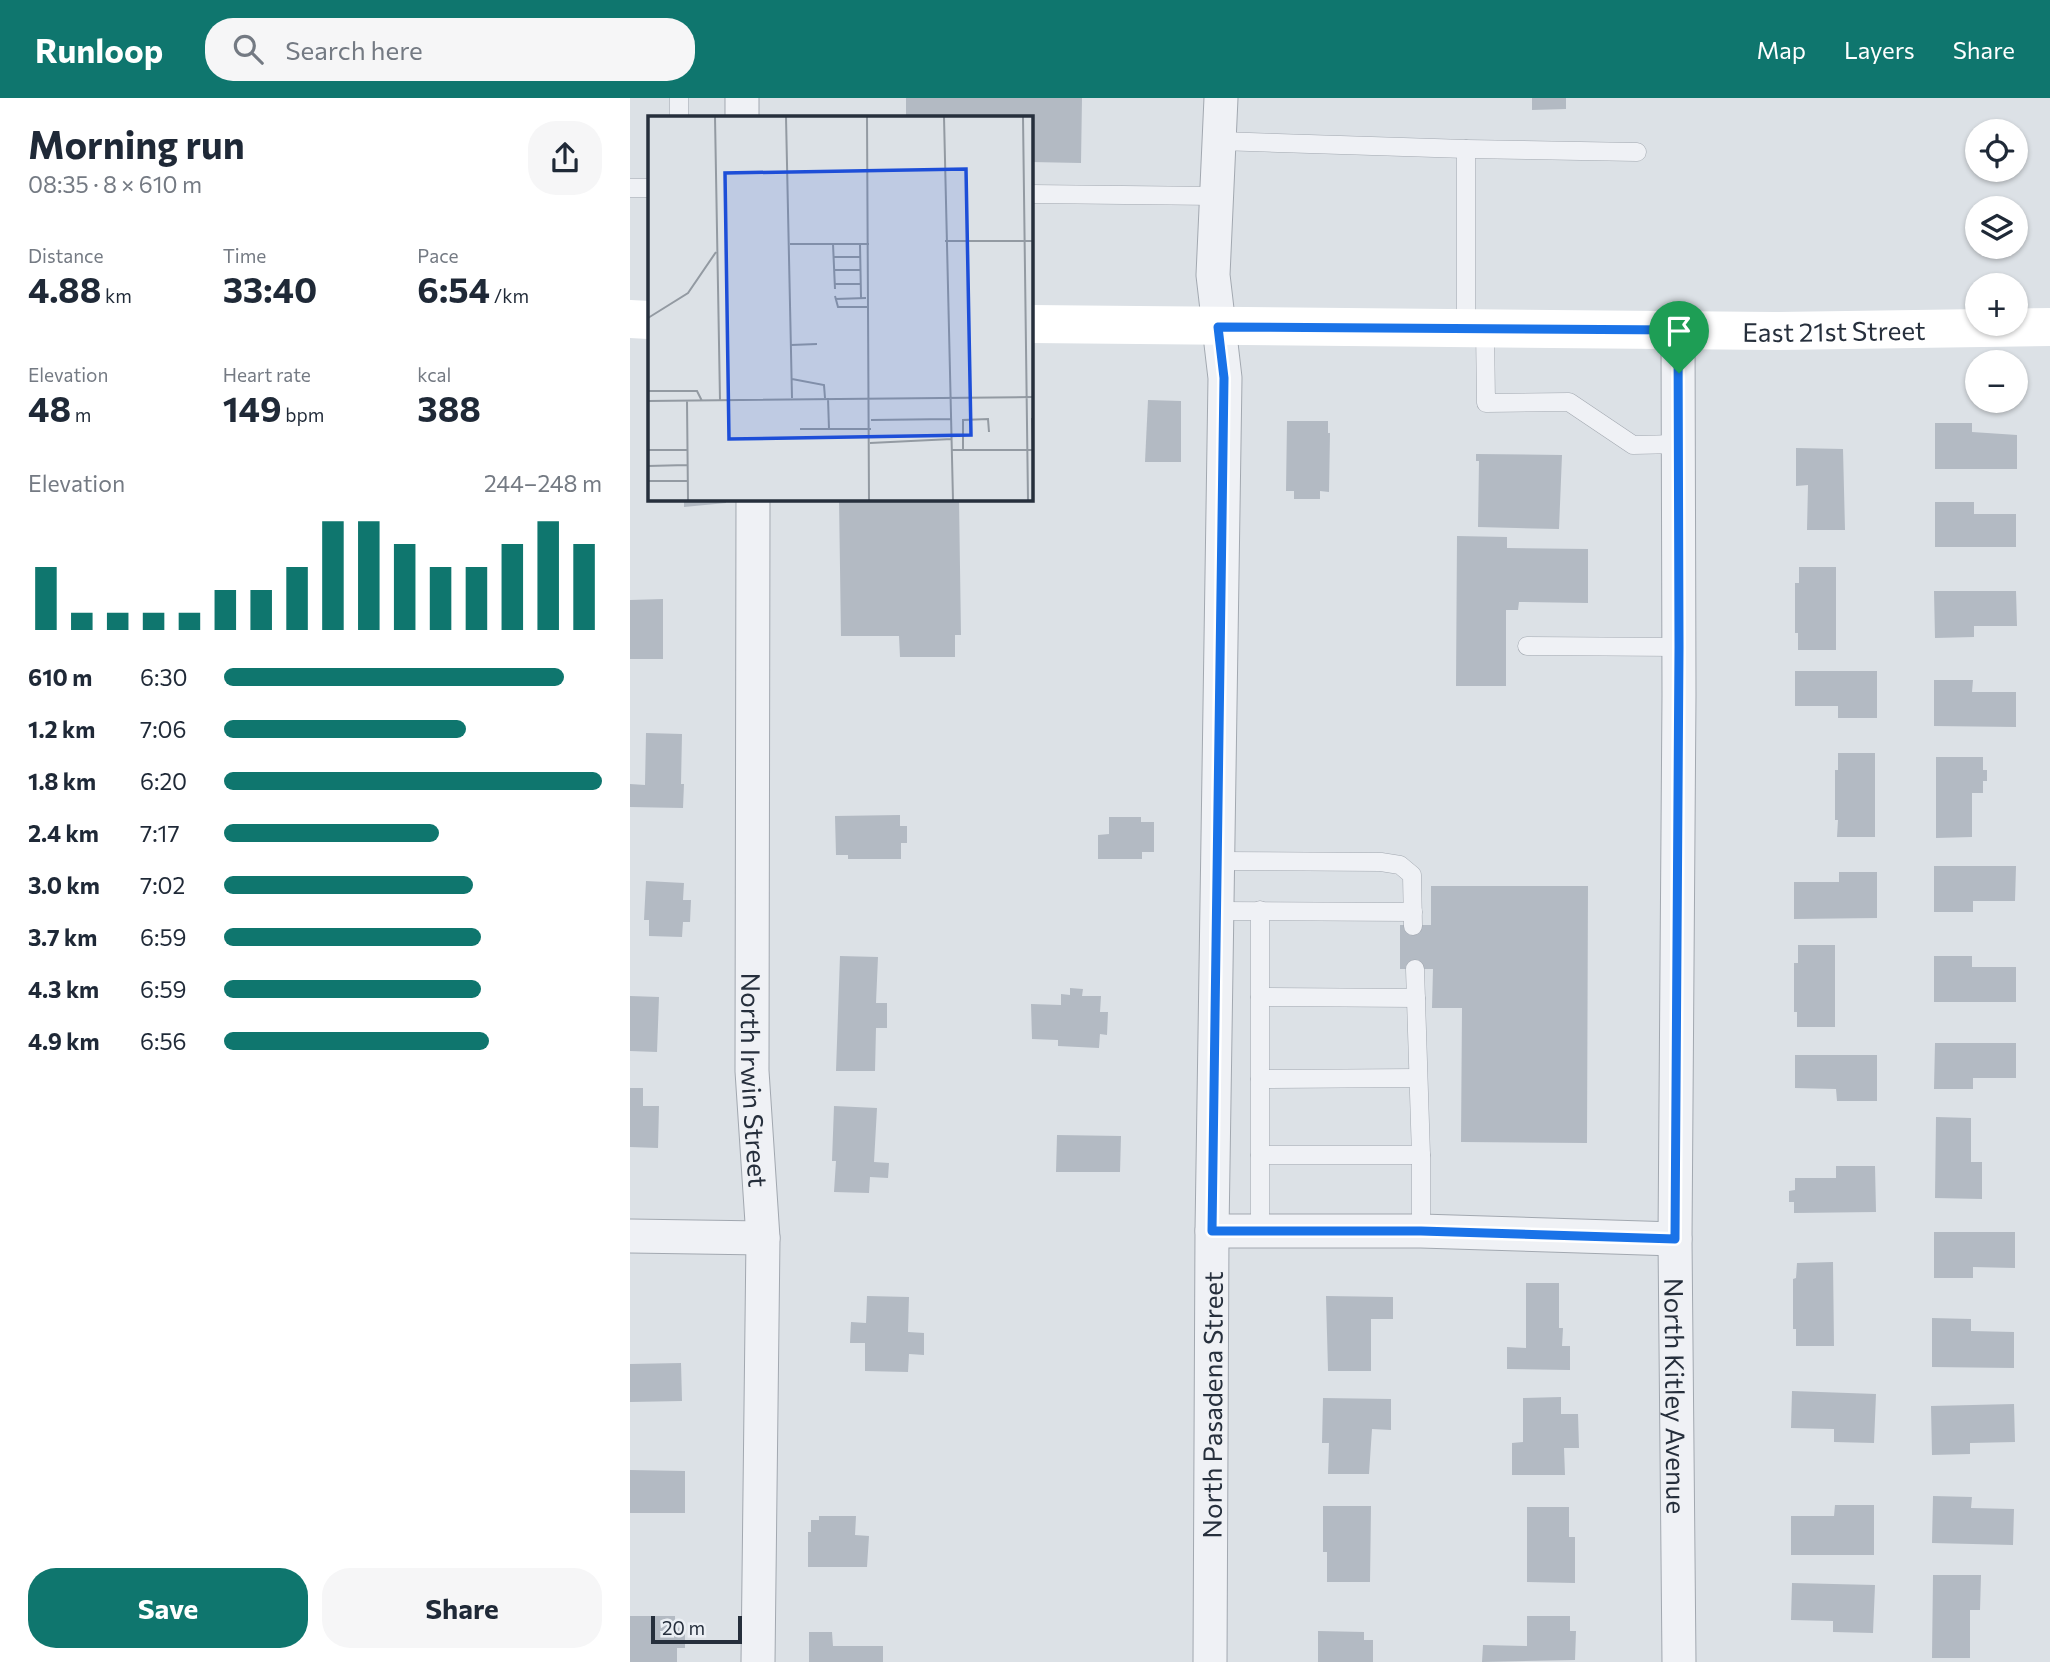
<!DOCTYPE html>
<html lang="en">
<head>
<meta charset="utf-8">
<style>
	:root { --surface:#fff; --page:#f6f6f7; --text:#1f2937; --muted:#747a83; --accent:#0f766e }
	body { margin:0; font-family:Commissioner,sans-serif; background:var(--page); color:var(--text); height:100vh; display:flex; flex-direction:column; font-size:26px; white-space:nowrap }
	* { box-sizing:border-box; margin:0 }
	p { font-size:23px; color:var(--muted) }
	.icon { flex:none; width:38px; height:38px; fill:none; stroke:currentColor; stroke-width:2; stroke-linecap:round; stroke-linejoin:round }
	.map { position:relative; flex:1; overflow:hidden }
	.details { display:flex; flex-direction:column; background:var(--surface); width:630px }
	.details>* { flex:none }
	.controls { position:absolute; left:1335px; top:21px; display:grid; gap:14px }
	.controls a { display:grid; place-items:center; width:63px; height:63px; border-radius:50%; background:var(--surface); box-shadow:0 2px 5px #0004; font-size:35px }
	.scale { position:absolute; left:21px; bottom:18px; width:91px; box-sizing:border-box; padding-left:7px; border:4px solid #262f3c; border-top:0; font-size:19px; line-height:24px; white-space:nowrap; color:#262f3c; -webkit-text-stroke:5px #ebeff4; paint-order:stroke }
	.pin { position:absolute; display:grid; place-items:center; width:60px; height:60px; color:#fff; margin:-72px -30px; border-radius:50% 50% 50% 0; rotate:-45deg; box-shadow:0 0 7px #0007 }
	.pin .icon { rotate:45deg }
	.round { display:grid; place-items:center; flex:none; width:74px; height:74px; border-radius:28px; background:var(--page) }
	.head { display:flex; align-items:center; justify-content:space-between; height:119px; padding:0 28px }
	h1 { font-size:38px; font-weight:700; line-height:52px }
	.stats { display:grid; grid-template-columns:repeat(3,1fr); gap:10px; height:119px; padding:7px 28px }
	.stats div { display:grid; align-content:center }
	.stats b { font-size:35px; font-weight:700 }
	.stats small { font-size:19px; font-weight:400 }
	.stats p { font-size:19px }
	.chart { height:196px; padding:14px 28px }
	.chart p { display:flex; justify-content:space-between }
	.chart svg { width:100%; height:126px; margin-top:7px; stroke:var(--accent); stroke-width:6 }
	.cta { display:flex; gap:14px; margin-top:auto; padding:14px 28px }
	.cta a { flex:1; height:80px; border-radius:28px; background:var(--accent); color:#fff; font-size:28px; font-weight:700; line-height:80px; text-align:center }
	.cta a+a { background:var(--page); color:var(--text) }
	ul { padding:0 28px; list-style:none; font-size:23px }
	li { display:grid; grid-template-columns:112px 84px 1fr; align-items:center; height:52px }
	li i { height:18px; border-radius:9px; background:var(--accent) }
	header { display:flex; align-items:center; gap:42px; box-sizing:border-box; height:98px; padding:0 35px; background:var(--accent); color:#fff }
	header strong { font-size:33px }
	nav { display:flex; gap:38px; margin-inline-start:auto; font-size:24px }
	.search { width:490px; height:63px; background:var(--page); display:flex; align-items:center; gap:18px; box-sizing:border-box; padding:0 24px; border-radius:28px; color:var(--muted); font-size:26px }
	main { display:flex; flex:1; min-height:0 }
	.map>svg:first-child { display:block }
	.building { fill:#b3bac3 }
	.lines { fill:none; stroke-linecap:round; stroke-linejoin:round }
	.lane-casing { stroke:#a2a8b0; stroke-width:19 }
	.street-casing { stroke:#a2a8b0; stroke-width:35 }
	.lane { stroke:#eff1f5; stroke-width:18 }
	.street { stroke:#eff1f5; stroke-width:33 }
	.secondary { stroke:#fff; stroke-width:38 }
	.route-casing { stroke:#fff; stroke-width:14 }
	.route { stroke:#1a73e8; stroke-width:9 }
	.labels { text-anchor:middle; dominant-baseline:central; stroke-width:6; stroke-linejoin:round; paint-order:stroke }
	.street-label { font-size:26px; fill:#262f3c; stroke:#ebeff4 }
	.inset-road { fill:none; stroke:#939aa2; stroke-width:2 }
	.view { fill:#1d4ed8; fill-opacity:0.15; stroke:#1d4ed8; stroke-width:3.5 }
	.inset-edge { fill:none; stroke:#262f3c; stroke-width:3.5 }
</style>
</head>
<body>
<header>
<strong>Runloop</strong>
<div class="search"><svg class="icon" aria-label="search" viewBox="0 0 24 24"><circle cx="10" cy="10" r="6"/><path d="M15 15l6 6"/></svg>Search here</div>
<nav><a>Map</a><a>Layers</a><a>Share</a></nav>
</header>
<main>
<section class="details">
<div class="head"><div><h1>Morning run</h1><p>08:35 · 8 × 610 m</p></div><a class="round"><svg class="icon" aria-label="share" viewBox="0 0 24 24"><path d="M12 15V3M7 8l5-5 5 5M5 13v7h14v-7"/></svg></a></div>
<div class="stats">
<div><p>Distance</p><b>4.88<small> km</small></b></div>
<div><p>Time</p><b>33:40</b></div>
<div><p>Pace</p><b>6:54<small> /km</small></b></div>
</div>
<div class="stats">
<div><p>Elevation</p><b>48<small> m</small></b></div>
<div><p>Heart rate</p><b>149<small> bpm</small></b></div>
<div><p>kcal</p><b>388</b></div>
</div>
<div class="chart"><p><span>Elevation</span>244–248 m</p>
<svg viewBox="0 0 160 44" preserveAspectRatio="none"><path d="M5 44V22M15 44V38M25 44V38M35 44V38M45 44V38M55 44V30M65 44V30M75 44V22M85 44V6M95 44V6M105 44V14M115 44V22M125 44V22M135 44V14M145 44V6M155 44V14"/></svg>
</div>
<ul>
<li><b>610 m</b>6:30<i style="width:90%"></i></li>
<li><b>1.2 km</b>7:06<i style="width:64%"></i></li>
<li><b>1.8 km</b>6:20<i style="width:100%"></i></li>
<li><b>2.4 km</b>7:17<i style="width:57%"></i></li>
<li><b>3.0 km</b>7:02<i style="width:66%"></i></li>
<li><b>3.7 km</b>6:59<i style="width:68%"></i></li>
<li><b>4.3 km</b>6:59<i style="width:68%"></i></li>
<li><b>4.9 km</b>6:56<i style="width:70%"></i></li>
</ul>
<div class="cta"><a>Save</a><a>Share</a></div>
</section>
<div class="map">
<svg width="1420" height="1564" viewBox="0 0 1420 1564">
	<rect width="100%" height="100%" fill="#dce1e6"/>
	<g class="building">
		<polygon points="276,0 452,0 451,65 401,64 401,19 276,19"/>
		<polygon points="902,0 936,0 936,11 902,12"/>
		<polygon points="518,302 551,303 551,364 515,364"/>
		<polygon points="657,323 698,323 698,335 700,335 699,394 690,393 690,401 664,401 664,393 656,393"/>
		<polygon points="1305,325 1342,325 1342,334 1387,337 1387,371 1305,371"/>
		<polygon points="1166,350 1213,351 1215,432 1177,432 1178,387 1166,388"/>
		<polygon points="846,356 932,357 929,431 848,429 849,363 846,363"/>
		<polygon points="54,401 96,401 96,405 54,409"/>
		<polygon points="209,401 329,401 331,537 325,537 325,559 270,559 269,538 211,538"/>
		<polygon points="1305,404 1344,404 1344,416 1386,416 1386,449 1305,449"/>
		<polygon points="827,438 877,439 877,450 958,451 958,505 889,504 888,512 876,512 876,588 826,588"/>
		<polygon points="1169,469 1206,469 1206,552 1168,552 1168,535 1165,535 1165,485 1169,485"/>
		<polygon points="1304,493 1386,493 1387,528 1344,528 1344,539 1305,540"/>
		<polygon points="33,501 33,561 0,561 0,502"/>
		<polygon points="1165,573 1247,573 1247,620 1208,620 1208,608 1165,608"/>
		<polygon points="1304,582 1343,582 1342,594 1386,594 1386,629 1304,628"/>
		<polygon points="16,635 52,636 51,686 54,686 53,710 0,709 0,686 15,687"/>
		<polygon points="1208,655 1245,655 1245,739 1207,739 1208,722 1205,722 1205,672 1208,672"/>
		<polygon points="1306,659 1353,659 1353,672 1357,672 1357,683 1353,683 1353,695 1342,695 1342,739 1306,740"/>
		<polygon points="270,717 270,728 277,728 277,745 271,745 271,761 218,761 218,757 206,757 205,718"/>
		<polygon points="479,719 511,719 511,724 524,724 524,754 512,754 512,761 468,761 468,737 479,736"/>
		<polygon points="1304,768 1386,768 1385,803 1343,803 1343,814 1304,814"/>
		<polygon points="1209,774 1247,774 1247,820 1164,821 1164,784 1209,784"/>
		<polygon points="16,783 54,785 53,802 61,802 60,824 53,824 52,839 19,838 19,822 14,822"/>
		<polygon points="801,788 958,788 957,1045 831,1044 832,910 802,910 803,871 770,871 770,827 801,827"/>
		<polygon points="1168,847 1205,847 1205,929 1167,929 1167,914 1164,914 1164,865 1168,865"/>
		<polygon points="210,858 248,859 246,905 257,905 257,930 246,930 245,973 206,973"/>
		<polygon points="1304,858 1342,858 1342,869 1386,869 1386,904 1304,904"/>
		<polygon points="440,890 453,891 452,898 471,898 470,914 478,914 477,937 470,936 469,950 428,948 428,942 402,941 401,906 431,907 431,896 440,897"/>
		<polygon points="0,898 29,899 27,954 0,953"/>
		<polygon points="1305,945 1386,945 1386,980 1343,980 1343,991 1304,991"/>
		<polygon points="1165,957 1247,957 1247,1003 1207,1003 1206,991 1165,990"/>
		<polygon points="0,990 13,990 13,1008 29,1008 28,1050 0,1049"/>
		<polygon points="204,1008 247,1010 244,1064 259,1065 258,1080 240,1079 239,1095 204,1094 206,1063 202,1063"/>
		<polygon points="1306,1019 1341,1020 1341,1064 1352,1064 1352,1101 1305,1100"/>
		<polygon points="427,1037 491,1038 490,1074 426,1074"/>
		<polygon points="1206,1068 1245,1068 1246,1114 1164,1115 1164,1104 1159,1104 1159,1093 1165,1092 1165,1080 1206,1080"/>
		<polygon points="1304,1134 1385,1134 1385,1170 1343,1169 1343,1180 1304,1180"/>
		<polygon points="1203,1164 1204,1248 1166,1248 1166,1231 1163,1231 1163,1181 1166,1180 1167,1165"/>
		<polygon points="896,1185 929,1185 929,1230 933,1230 932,1248 940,1248 940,1272 877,1271 877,1249 896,1250"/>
		<polygon points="237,1198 279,1199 278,1234 294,1235 294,1257 279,1256 278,1274 235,1273 235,1245 220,1245 221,1224 236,1225"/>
		<polygon points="696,1198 763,1199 763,1221 741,1221 741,1273 698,1273"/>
		<polygon points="1302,1220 1341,1221 1341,1233 1384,1234 1384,1270 1302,1269"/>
		<polygon points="51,1265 52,1303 0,1304 0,1266"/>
		<polygon points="1162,1293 1246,1296 1244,1345 1204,1344 1204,1331 1161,1330"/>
		<polygon points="931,1299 931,1316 948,1316 949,1350 934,1350 935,1377 882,1377 882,1345 893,1344 893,1300"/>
		<polygon points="693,1300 761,1301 761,1332 742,1331 739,1376 698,1376 699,1345 692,1345"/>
		<polygon points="1384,1306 1385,1344 1340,1345 1340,1356 1302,1357 1301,1308"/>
		<polygon points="0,1372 55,1373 55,1415 0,1415"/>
		<polygon points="1303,1398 1342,1399 1341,1410 1384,1411 1383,1447 1302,1445"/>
		<polygon points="1205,1407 1244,1407 1244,1457 1161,1457 1161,1418 1204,1418"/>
		<polygon points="693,1408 741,1408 740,1484 697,1484 697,1454 693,1454"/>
		<polygon points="897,1409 939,1409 939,1439 945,1439 945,1485 897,1484"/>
		<polygon points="189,1418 226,1418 225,1437 239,1438 237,1469 178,1469 178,1434 181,1434 181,1422 189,1422"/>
		<polygon points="1303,1477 1351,1477 1350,1512 1340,1512 1340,1560 1302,1560"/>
		<polygon points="1162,1485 1245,1487 1243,1535 1203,1534 1203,1523 1161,1522"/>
		<polygon points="0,1518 45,1518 45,1530 55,1529 55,1550 47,1550 47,1564 0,1564"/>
		<polygon points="897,1518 940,1518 940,1533 946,1533 945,1562 852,1564 853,1547 897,1548"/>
		<polygon points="688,1533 734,1534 734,1542 743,1542 743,1564 688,1564"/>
		<polygon points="179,1534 202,1534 203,1548 253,1548 253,1564 179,1564"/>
	</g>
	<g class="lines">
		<defs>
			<g id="lane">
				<polyline points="49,19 49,0"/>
				<polyline points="589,43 836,51 836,231"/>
				<polyline points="836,51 1007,54"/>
				<polyline points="0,90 19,90"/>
				<polyline points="401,96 586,98"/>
				<polyline points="855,231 856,305 939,304 1003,347 1049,346"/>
				<polyline points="897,548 1049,549"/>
				<polyline points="586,763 751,764 770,767 782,777 783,828"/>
				<polyline points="586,813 783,814"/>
				<polyline points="785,871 791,1057 791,1133"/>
				<polyline points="630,899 786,900"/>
				<polyline points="630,981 788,980"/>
				<polyline points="630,1057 791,1057"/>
				<polyline points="630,1133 630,812"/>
			</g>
			<g id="street">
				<polyline points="112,0 112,19"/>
				<path id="s1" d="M 1048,232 L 1049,597 L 1045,1141 L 1049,1564"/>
				<path id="s2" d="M 123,401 L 122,973 L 133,1140 L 128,1564"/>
				<polyline points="582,1133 791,1133 1045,1141"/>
				<polyline points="0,1138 133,1140"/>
				<path id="s3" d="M 580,1564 L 582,1133 L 595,280 L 583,177 L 591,0"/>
			</g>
		</defs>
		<use href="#lane" class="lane-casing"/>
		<use href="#street" class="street-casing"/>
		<use href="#lane" class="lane"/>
		<use href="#street" class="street"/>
		<g class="secondary">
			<polyline points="0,221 19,222"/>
			<path id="s4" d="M 401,226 L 1145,233 L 1420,229"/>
		</g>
	</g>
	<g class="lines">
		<defs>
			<polygon id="route" points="588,229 1048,232 1049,549 1045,1141 791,1133 582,1133 594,280"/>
		</defs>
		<use href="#route" class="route-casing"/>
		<use href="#route" class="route"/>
	</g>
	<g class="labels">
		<g class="street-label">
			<text stroke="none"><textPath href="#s4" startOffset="803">East 21st Street</textPath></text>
			<text stroke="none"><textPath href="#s2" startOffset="581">North Irwin Street</textPath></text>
			<text stroke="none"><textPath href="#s1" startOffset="1066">North Kitley Avenue</textPath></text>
			<text stroke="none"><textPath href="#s3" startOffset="257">North Pasadena Street</textPath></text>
		</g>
	</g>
	<g transform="translate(18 18)">
		<rect width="385" height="385" fill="#dce1e6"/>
		<path class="inset-road" d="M 67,1 L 72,284M 138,1 L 144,282M 219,1 L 221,384M 296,1 L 305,384M 375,1 L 380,384M 297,125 L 385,125M 142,128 L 221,128M 185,128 L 187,173M 212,128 L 213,182M 185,141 L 213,141M 186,154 L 213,154M 187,168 L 213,168M 187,180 L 190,191 L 221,191M 187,183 L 218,182M 0,202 L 40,177 L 68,136M 143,229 L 169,228M 144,263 L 176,269 L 177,282M 0,275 L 49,275 L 54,285M 180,282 L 181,313 L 223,313M 0,285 L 385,281M 39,285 L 40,384M 384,302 L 385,334M 223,304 L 303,303M 152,313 L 181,313M 222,327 L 304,323M 315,333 L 315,304 L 340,303 L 341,316M 0,334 L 39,334M 304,334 L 385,334M 0,350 L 39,349M 0,365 L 40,365"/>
		<path class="view" d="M 318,53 L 323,319 L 81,323 L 77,57 Z"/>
		<rect width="385" height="385" class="inset-edge"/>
	</g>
</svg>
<div class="controls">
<a><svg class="icon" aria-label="locate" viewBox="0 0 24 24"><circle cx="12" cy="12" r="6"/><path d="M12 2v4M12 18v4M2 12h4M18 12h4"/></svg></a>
<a><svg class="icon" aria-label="layers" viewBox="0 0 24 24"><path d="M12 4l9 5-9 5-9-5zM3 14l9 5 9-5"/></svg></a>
<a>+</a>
<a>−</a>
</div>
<div class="scale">20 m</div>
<div class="pin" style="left:1049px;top:275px;background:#1e9e55"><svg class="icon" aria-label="arrive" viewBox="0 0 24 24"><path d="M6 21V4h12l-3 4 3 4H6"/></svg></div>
</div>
</main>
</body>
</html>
